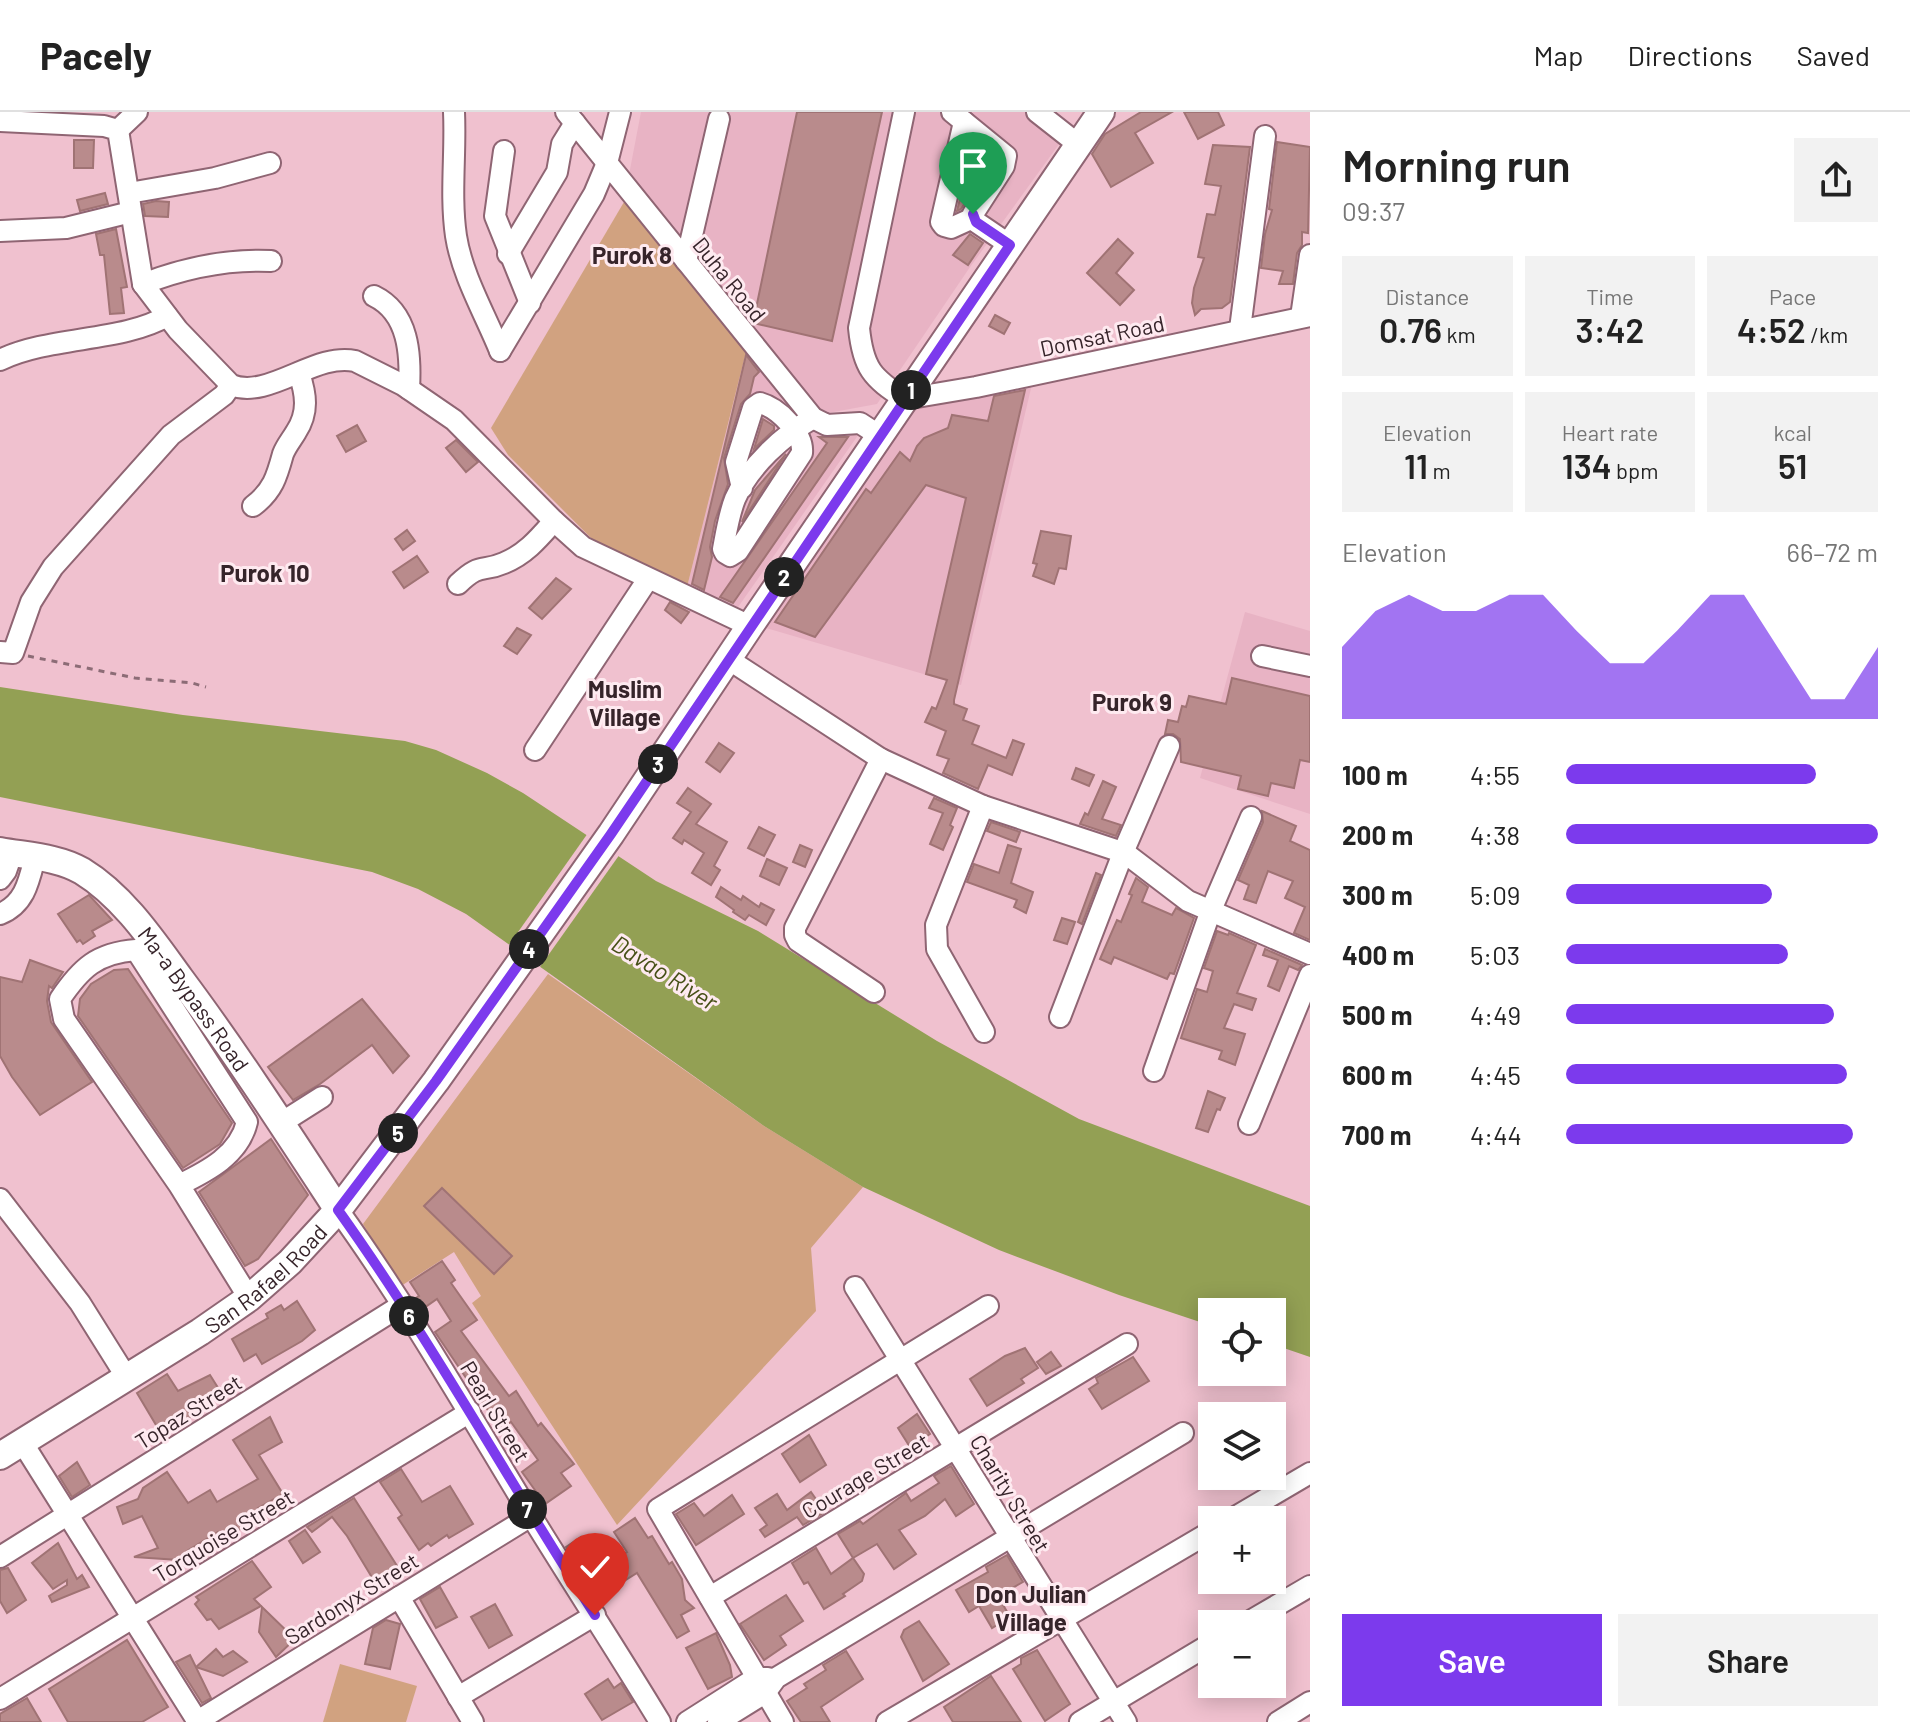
<!DOCTYPE html>
<html lang="en">
<head>
<meta charset="utf-8">
<style>
	:root { --surface:#fff; --page:#f2f2f2; --text:#222; --muted:#767676; --line:#e0e0e0; --accent:#7c3aed }
	body { margin:0; font-family:Barlow,sans-serif; background:var(--page); color:var(--text); height:100vh; display:flex; flex-direction:column; font-size:30px; white-space:nowrap }
	* { box-sizing:border-box; margin:0 }
	p { font-size:26px; color:var(--muted) }
	.icon { flex:none; width:44px; height:44px; fill:none; stroke:currentColor; stroke-width:2; stroke-linecap:round; stroke-linejoin:round }
	.map { position:relative; flex:1; overflow:hidden }
	.drawer { display:flex; flex-direction:column; background:var(--surface); width:600px }
	.drawer>* { flex:none }
	.buttons { position:absolute; left:1198px; top:1186px; display:grid; gap:16px }
	.buttons a { display:grid; place-items:center; width:88px; height:88px; border-radius:0px; background:var(--surface); box-shadow:0 4px 20px #0003; font-size:40px }
	.pin { position:absolute; display:grid; place-items:center; width:68px; height:68px; color:#fff; margin:-82px -34px; border-radius:50% 50% 50% 0; rotate:-45deg; box-shadow:0 0 8px #0007 }
	.pin .icon { rotate:45deg }
	.km { position:absolute; width:40px; height:40px; margin:-20px; border-radius:50%; background:#222; color:#fff; font-size:22px; line-height:40px; text-align:center }
	.round { display:grid; place-items:center; flex:none; width:84px; height:84px; border-radius:0px; background:var(--page) }
	.summary { display:flex; align-items:center; justify-content:space-between; height:136px; padding:0 32px }
	h1 { font-size:44px; font-weight:600; line-height:60px }
	.figures { display:grid; grid-template-columns:repeat(3,1fr); gap:12px; height:136px; padding:8px 32px }
	.figures div { display:grid; align-content:center; border-radius:0px; background:var(--page); text-align:center }
	.figures b { font-size:34px; font-weight:600 }
	.figures small { font-size:22px; font-weight:400 }
	.figures p { font-size:22px }
	.chart { height:224px; padding:16px 32px }
	.chart p { display:flex; justify-content:space-between }
	.chart svg { width:100%; height:144px; margin-top:8px; fill:var(--accent); opacity:.7 }
	.button { display:flex; gap:16px; margin-top:auto; padding:16px 32px }
	.button a { flex:1; height:92px; border-radius:0px; background:var(--accent); color:#fff; font-size:32px; font-weight:600; line-height:92px; text-align:center }
	.button a+a { background:var(--page); color:var(--text) }
	ul { padding:0 32px; list-style:none; font-size:26px }
	li { display:grid; grid-template-columns:128px 96px 1fr; align-items:center; height:60px }
	li i { height:20px; border-radius:10px; background:var(--accent) }
	header { display:flex; align-items:center; gap:48px; box-sizing:border-box; height:112px; padding:0 40px; background:var(--surface); border-bottom:2px solid var(--line) }
	header strong { font-size:38px }
	nav { display:flex; gap:44px; margin-inline-start:auto; font-size:28px }
	main { display:flex; flex:1; min-height:0 }
	.map>svg:first-child { display:block }
	.built { fill:#e8b3c4 }
	.green { fill:#d1a280 }
	.water { fill:#93a054 }
	.pier { fill:#f0c1cf }
	.building { fill:#b98b8c; stroke:#a07374; stroke-width:2 }
	.lines { fill:none; stroke-linecap:round; stroke-linejoin:round }
	.minor-casing { stroke:#8f6573; stroke-width:24 }
	.major-casing { stroke:#8f6573; stroke-width:30 }
	.path { stroke:#8c6c76; stroke-width:3; stroke-dasharray:6 6; stroke-linecap:butt }
	.minor { stroke:#fff; stroke-width:20 }
	.major { stroke:#fff; stroke-width:26 }
	.route-casing { stroke:#fff; stroke-width:16 }
	.route { stroke:#7c3aed; stroke-width:10 }
	.labels { text-anchor:middle; dominant-baseline:central; stroke-width:6; stroke-linejoin:round; paint-order:stroke }
	.street-label { font-size:22px; fill:#36242a; stroke:#feeaf0 }
	.neighbourhood-label { font-size:24px; font-weight:bold; fill:#36242a; stroke:#feeaf0 }
	.water-label { font-size:24px; font-style:italic; fill:#475017; stroke:#feeaf0 }
</style>
</head>
<body>
<header>
<strong>Pacely</strong>
<nav><a>Map</a><a>Directions</a><a>Saved</a></nav>
</header>
<main>
<div class="map">
<svg width="1310" height="1610" viewBox="0 0 1310 1610">
	<rect width="100%" height="100%" fill="#f0c1cf"/>
	<g class="built">
		<polygon points="641,0 1026,0 1062,28 968,158 877,292 828,301 818,295 745,209 628,68"/>
		<polygon points="747,236 817,318 861,319 736,498 687,475"/>
		<polygon points="1033,268 961,573 766,516 916,296 961,289"/>
		<polygon points="1245,500 1310,519 1310,702 1200,666"/>
	</g>
	<g class="green">
		<polygon points="624,90 747,236 687,475 593,428 508,343 491,316"/>
		<polygon points="548,862 764,1014 863,1075 811,1136 816,1199 617,1413 472,1191 481,1184 454,1140 401,1174 363,1112"/>
		<polygon points="340,1552 417,1574 406,1610 323,1610"/>
	</g>
	<polygon class="water" points="0,575 183,603 405,629 436,638 487,661 523,681 656,769 758,819 937,929 1079,1007 1310,1094 1310,1245 1272,1232 1272,1200 1212,1200 1212,1214 1119,1183 999,1138 863,1075 764,1014 466,802 418,777 372,760 0,685"/>
	<polygon class="pier" points="588,721 620,742 537,859 506,837"/>
	<g class="building">
		<polygon points="797,0 882,0 832,229 753,211"/>
		<polygon points="1141,0 1172,0 1135,21 1153,51 1111,75 1092,42 1105,22"/>
		<polygon points="1184,0 1218,0 1224,13 1198,27"/>
		<polygon points="74,28 94,28 93,56 74,56"/>
		<polygon points="1277,30 1310,35 1308,121 1302,120 1302,133 1297,141 1293,172 1279,172 1283,159 1261,156 1265,122 1272,98 1269,97"/>
		<polygon points="1213,33 1250,35 1230,190 1222,196 1201,197 1195,203 1192,191 1194,176 1204,146 1198,145 1207,102 1215,103 1221,74 1205,72"/>
		<polygon points="973,34 992,49 961,97 957,99"/>
		<polygon points="105,81 108,92 80,99 77,88"/>
		<polygon points="156,89 169,90 168,105 145,104 143,92"/>
		<polygon points="116,117 127,175 121,176 124,201 110,202 104,143 100,143 96,122"/>
		<polygon points="970,122 983,131 968,153 953,143"/>
		<polygon points="1118,127 1133,141 1116,161 1134,178 1120,193 1087,161"/>
		<polygon points="995,203 1010,211 1004,222 989,214"/>
		<polygon points="746,243 759,260 754,265 750,282 741,292 724,346 728,372 715,409 710,435 712,445 704,478 692,472"/>
		<polygon points="1025,278 954,588 954,592 967,597 963,608 979,614 972,632 1006,646 1013,628 1024,632 1012,663 988,653 978,677 943,661 949,647 937,643 946,619 925,610 932,595 936,597 947,568 926,562 966,386 926,373 815,525 775,510 866,377 871,381 900,340 910,349 917,334 924,326 948,316 952,303 988,309 994,284"/>
		<polygon points="763,307 774,314 774,318 754,337"/>
		<polygon points="357,313 366,329 346,340 337,324"/>
		<polygon points="819,325 848,325 733,491 720,485 827,331"/>
		<polygon points="456,328 478,350 466,360 446,336"/>
		<polygon points="786,342 742,410 755,378"/>
		<polygon points="407,418 415,429 403,438 395,427"/>
		<polygon points="1041,419 1071,424 1066,457 1059,456 1054,472 1033,464 1037,452 1033,451"/>
		<polygon points="417,444 428,460 404,476 393,460"/>
		<polygon points="556,466 571,477 542,507 529,496"/>
		<polygon points="670,490 689,500 681,511 665,498"/>
		<polygon points="517,516 531,523 517,542 504,534"/>
		<polygon points="1232,566 1310,584 1310,650 1300,648 1294,676 1271,671 1268,684 1238,677 1241,664 1181,650 1180,627 1173,622 1165,622 1168,608 1178,610 1182,594 1186,595 1189,584 1226,592"/>
		<polygon points="719,631 734,641 720,660 706,650"/>
		<polygon points="1076,656 1094,663 1089,674 1072,667"/>
		<polygon points="1103,669 1116,675 1102,707 1121,713 1116,724 1080,712 1085,701 1088,703"/>
		<polygon points="688,676 711,692 696,712 727,730 714,754 720,758 711,773 692,761 704,741 684,728 682,732 673,726 691,700 677,691"/>
		<polygon points="934,686 957,696 950,713 953,715 943,738 930,732 943,701 929,696"/>
		<polygon points="1262,699 1296,714 1290,729 1310,738 1310,828 1294,821 1305,795 1285,786 1293,769 1268,759 1256,791 1244,787 1249,773 1238,768 1263,710"/>
		<polygon points="991,710 1020,720 1016,730 987,719"/>
		<polygon points="759,715 775,723 764,744 748,736"/>
		<polygon points="800,733 812,738 805,755 793,750"/>
		<polygon points="1008,733 1021,737 1011,771 1033,780 1026,801 1014,795 1017,788 967,770 974,752 999,761"/>
		<polygon points="767,747 787,756 779,773 760,764"/>
		<polygon points="1096,761 1101,763 1082,812 1078,810"/>
		<polygon points="1136,766 1148,775 1142,790 1172,803 1176,796 1194,806 1174,862 1170,861 1167,867 1114,845 1111,852 1100,847 1117,808 1121,810 1132,783 1129,782"/>
		<polygon points="721,775 741,788 743,784 759,795 761,791 774,798 766,813 749,803 745,808 733,800 734,798 716,785"/>
		<polygon points="89,783 112,808 92,819 95,824 83,832 80,828 77,830 58,802"/>
		<polygon points="1062,806 1075,810 1067,832 1054,828"/>
		<polygon points="1217,819 1228,823 1229,821 1256,833 1237,881 1256,887 1252,898 1234,892 1224,916 1245,922 1235,953 1219,947 1222,939 1181,926 1197,877 1207,880 1213,859 1204,856"/>
		<polygon points="1265,837 1302,853 1298,858 1289,854 1279,879 1268,874 1278,848 1263,843"/>
		<polygon points="30,848 63,860 52,876 49,874 47,889 51,910 92,970 40,1003 12,965 0,944 0,865 22,870"/>
		<polygon points="128,857 232,1011 220,1032 183,1056 78,904 80,887 91,872 114,858"/>
		<polygon points="362,887 409,944 393,961 372,933 320,972 293,988 268,955"/>
		<polygon points="1208,979 1225,986 1220,998 1217,997 1208,1020 1196,1016"/>
		<polygon points="271,1027 308,1083 258,1147 245,1154 199,1080"/>
		<polygon points="442,1076 512,1144 494,1162 424,1094"/>
		<polygon points="442,1149 455,1168 451,1171 477,1208 461,1219 509,1284 516,1279 538,1314 541,1311 574,1352 561,1361 571,1374 545,1392 522,1360 538,1348 511,1310 500,1316 435,1220 451,1209 437,1187 421,1198 414,1187 419,1184 410,1170"/>
		<polygon points="297,1189 315,1218 302,1229 262,1252 256,1242 244,1249 232,1227 268,1206 266,1202 281,1193 284,1198"/>
		<polygon points="1025,1236 1038,1256 1021,1267 1024,1271 987,1294 970,1267 1005,1244"/>
		<polygon points="1051,1240 1061,1254 1046,1262 1037,1250"/>
		<polygon points="1133,1245 1149,1269 1102,1297 1089,1277 1098,1271 1096,1266"/>
		<polygon points="167,1262 178,1279 210,1263 220,1279 191,1297 194,1303 162,1323 137,1281"/>
		<polygon points="917,1302 930,1322 910,1335 898,1316"/>
		<polygon points="270,1305 282,1330 259,1343 283,1382 258,1396 263,1403 239,1418 236,1414 220,1424 218,1420 187,1439 195,1449 134,1445 158,1436 142,1404 123,1412 117,1395 138,1387 143,1376 167,1360 188,1391 210,1378 217,1390 258,1367 233,1328"/>
		<polygon points="809,1323 826,1353 800,1370 782,1342"/>
		<polygon points="77,1350 90,1373 72,1385 59,1364"/>
		<polygon points="951,1354 974,1392 956,1404 945,1387 925,1404 899,1418 916,1442 894,1457 877,1432 853,1446 838,1422 860,1409 863,1412 906,1381 911,1389 939,1371 934,1364"/>
		<polygon points="401,1357 422,1390 450,1374 473,1412 449,1426 447,1423 431,1434 428,1431 419,1438 398,1406 402,1403 380,1370"/>
		<polygon points="811,1380 825,1400 803,1413 797,1405 765,1425 760,1418 767,1413 755,1396 777,1382 787,1398"/>
		<polygon points="732,1383 744,1402 696,1433 676,1402 694,1391 704,1404"/>
		<polygon points="354,1386 399,1457 376,1472 347,1424 332,1405 312,1420 307,1415"/>
		<polygon points="635,1406 648,1426 652,1424 669,1452 672,1450 682,1467 685,1488 694,1496 681,1503 689,1519 677,1526 637,1461 613,1476 602,1459 623,1446 621,1443 627,1440 614,1420"/>
		<polygon points="305,1418 320,1440 303,1451 289,1429"/>
		<polygon points="581,1425 597,1450 582,1460 566,1435"/>
		<polygon points="58,1431 77,1467 82,1463 89,1475 52,1490 49,1484 67,1473 67,1468 53,1477 32,1451"/>
		<polygon points="816,1436 831,1462 853,1446 864,1462 862,1469 843,1482 845,1484 824,1497 808,1470 804,1472 792,1451"/>
		<polygon points="1007,1443 1023,1470 998,1484 1010,1505 992,1516 979,1494 969,1500 956,1478 988,1460 986,1455"/>
		<polygon points="252,1449 271,1475 254,1487 261,1494 219,1517 211,1507 207,1508 195,1492 199,1488 196,1485"/>
		<polygon points="8,1456 26,1488 7,1501 0,1489 0,1458"/>
		<polygon points="440,1475 457,1505 436,1516 420,1487"/>
		<polygon points="786,1483 803,1509 780,1524 786,1533 764,1548 740,1512"/>
		<polygon points="495,1492 512,1523 489,1536 471,1505"/>
		<polygon points="262,1495 295,1527 276,1545 259,1520"/>
		<polygon points="386,1508 400,1512 390,1557 365,1552 373,1516"/>
		<polygon points="919,1509 949,1552 923,1569 901,1525 904,1518"/>
		<polygon points="716,1521 730,1553 732,1565 708,1577 686,1536"/>
		<polygon points="127,1528 168,1595 142,1610 68,1610 49,1577"/>
		<polygon points="216,1537 223,1545 233,1539 247,1550 223,1564 196,1555"/>
		<polygon points="1037,1538 1070,1592 1045,1609 1013,1557 1021,1552 1021,1546"/>
		<polygon points="846,1539 863,1567 821,1595 830,1610 801,1610 787,1589 807,1576 804,1572 826,1558 823,1553"/>
		<polygon points="190,1543 211,1586 202,1591 176,1550"/>
		<polygon points="991,1564 1021,1610 953,1610 944,1595"/>
		<polygon points="608,1567 614,1576 621,1571 633,1590 602,1608 585,1582"/>
		<polygon points="27,1586 41,1610 0,1610 0,1602"/>
	</g>
	<g class="lines">
		<defs>
			<g id="minor">
				<path d="M 454,0 C 456,41 450,83 456,124 C 462,163 485,202 500,239"/>
				<polyline points="566,0 813,306 827,313 860,311 880,324"/>
				<path d="M 904,0 L 859,216 C 863,256 872,266 905,287 L 976,275 L 1310,204"/>
				<polyline points="952,0 1006,44 1004,54 973,102 976,110 1010,133"/>
				<polyline points="1037,0 1079,33"/>
				<path d="M 0,9 L 104,14 L 118,18 L 143,172 L 178,218 L 231,273 C 269,288 315,240 355,249 L 403,273 L 454,308 L 554,409 L 583,435 L 750,514"/>
				<polyline points="964,10 941,110 944,114 951,116 973,106"/>
				<polyline points="118,18 137,0"/>
				<polyline points="504,39 495,104 530,191"/>
				<polyline points="129,81 215,66 270,51"/>
				<polyline points="0,119 66,116 131,100"/>
				<polyline points="508,142 557,60 562,32 575,11"/>
				<polyline points="686,149 719,7"/>
				<path d="M 143,172 C 184,156 228,147 271,149"/>
				<path d="M 374,184 C 409,201 411,243 409,277"/>
				<polyline points="1301,205 1310,143"/>
				<polyline points="1240,217 1265,24"/>
				<polyline points="500,239 594,82 607,51 620,0"/>
				<path d="M 0,248 C 49,224 123,230 167,204"/>
				<path d="M 742,376 L 736,350 L 753,296 L 760,291 C 778,296 804,321 802,341 L 738,439 L 730,444 L 725,441 L 723,437 C 726,421 729,402 735,387 C 749,354 784,323 813,306"/>
				<path d="M 253,394 C 273,379 277,364 283,342 C 286,334 292,327 296,320 C 309,300 306,282 299,261"/>
				<path d="M 458,472 C 481,450 481,461 504,451 C 526,442 539,426 554,409"/>
				<polyline points="0,540 13,541 31,490 53,455 171,323 224,283 231,273"/>
				<polyline points="1262,544 1310,554"/>
				<polyline points="728,547 881,647 983,694 1125,741 1188,789 1310,842"/>
				<polyline points="535,638 648,467"/>
				<polyline points="983,694 936,813 937,837 984,920"/>
				<polyline points="0,767 6,759 12,742"/>
				<path d="M 0,802 C 25,792 29,769 35,745"/>
				<polyline points="874,880 798,829 795,823 795,816 881,647"/>
				<polyline points="1060,905 1125,736 1169,634"/>
				<polyline points="1154,959 1211,798 1251,705"/>
				<polyline points="281,1011 322,985"/>
				<polyline points="1249,1012 1310,863"/>
				<path d="M 179,1073 C 208,1059 239,1043 247,1010 L 136,838 C 97,841 81,856 60,887 L 64,907 L 179,1073 L 249,1186"/>
				<polyline points="0,1087 80,1191 127,1266"/>
				<path d="M 338,1098 C 408,1195 468,1300 530,1402 C 573,1472 618,1540 660,1610"/>
				<polyline points="855,1175 1126,1610"/>
				<polyline points="22,1330 198,1610"/>
				<polyline points="1230,1408 1310,1361"/>
				<polyline points="0,1445 402,1193"/>
				<polyline points="399,1485 473,1610"/>
				<polyline points="710,1485 1127,1232"/>
				<polyline points="1245,1512 1310,1474"/>
				<polyline points="458,1585 595,1503"/>
				<polyline points="0,1587 470,1300"/>
				<polyline points="196,1610 531,1404"/>
				<polyline points="687,1610 756,1566 768,1566"/>
				<polyline points="718,1610 765,1581 776,1566 1183,1321"/>
				<polyline points="783,1610 658,1397 988,1194"/>
				<polyline points="887,1610 1212,1419"/>
				<polyline points="1080,1610 1212,1531"/>
				<polyline points="1278,1610 1310,1590"/>
			</g>
			<g id="major">
				<path id="s1" d="M 0,739 C 27,744 58,745 82,759 C 123,784 153,829 180,866 C 236,941 287,1020 338,1098"/>
				<path id="s2" d="M 0,1344 L 200,1220 L 249,1186 L 290,1150 L 338,1098 L 436,969 L 611,722 L 750,514 L 1101,0"/>
			</g>
		</defs>
		<use href="#minor" class="minor-casing"/>
		<use href="#major" class="major-casing"/>
		<polyline class="path" points="28,544 135,566 192,571 206,575"/>
		<use href="#minor" class="minor"/>
		<use href="#major" class="major"/>
	</g>
	<g class="lines">
		<defs>
			<path id="route" d="M 595,1503 C 508,1368 431,1228 338,1098 L 436,969 L 611,722 L 1010,133 L 976,110 L 973,102"/>
		</defs>
		<use href="#route" class="route-casing"/>
		<use href="#route" class="route"/>
	</g>
	<g class="labels">
		<g class="street-label">
			<text transform="translate(730 167) rotate(51)">Duha Road</text>
			<text transform="translate(1102 223) rotate(-12)">Domsat Road</text>
			<text stroke="none"><textPath href="#s1" startOffset="256">Ma-a Bypass Road</textPath></text>
			<text stroke="none"><textPath href="#s2" startOffset="320">San Rafael Road</textPath></text>
			<text transform="translate(188 1299) rotate(-32)">Topaz Street</text>
			<text transform="translate(496 1299) rotate(59)">Pearl Street</text>
			<text transform="translate(865 1363) rotate(-31)">Courage Street</text>
			<text transform="translate(1011 1381) rotate(59)">Charity Street</text>
			<text transform="translate(223 1423) rotate(-31)">Torquoise Street</text>
			<text transform="translate(351 1486) rotate(-32)">Sardonyx Street</text>
		</g>
		<g class="neighbourhood-label">
			<text x="632" y="142">Purok 8</text>
			<text x="265" y="460">Purok 10</text>
			<text x="625" y="576">Muslim<tspan x="625" dy="28">Village</tspan></text>
			<text x="1132" y="589">Purok 9</text>
			<text x="1031" y="1481">Don Julian<tspan x="1031" dy="28">Village</tspan></text>
		</g>
		<g class="water-label">
			<text transform="translate(665 860) rotate(32)">Davao River</text>
		</g>
	</g>
</svg>
<div class="buttons">
<a><svg class="icon" aria-label="locate" viewBox="0 0 24 24"><circle cx="12" cy="12" r="6"/><path d="M12 2v4M12 18v4M2 12h4M18 12h4"/></svg></a>
<a><svg class="icon" aria-label="layers" viewBox="0 0 24 24"><path d="M12 4l9 5-9 5-9-5zM3 14l9 5 9-5"/></svg></a>
<a>+</a>
<a>−</a>
</div>
<div class="pin" style="left:973px;top:102px;background:#1e9e55"><svg class="icon" aria-label="arrive" viewBox="0 0 24 24"><path d="M6 21V4h12l-3 4 3 4H6"/></svg></div>
<div class="pin" style="left:595px;top:1503px;background:#d93025"><svg class="icon" aria-label="check" viewBox="0 0 24 24"><path d="M5 12l5 5 9-10"/></svg></div>
<b class="km" style="left:911px;top:278px">1</b>
<b class="km" style="left:784px;top:465px">2</b>
<b class="km" style="left:658px;top:652px">3</b>
<b class="km" style="left:529px;top:837px">4</b>
<b class="km" style="left:398px;top:1021px">5</b>
<b class="km" style="left:409px;top:1204px">6</b>
<b class="km" style="left:527px;top:1397px">7</b>
</div>
<section class="drawer">
<div class="summary"><div><h1>Morning run</h1><p>09:37</p></div><a class="round"><svg class="icon" aria-label="share" viewBox="0 0 24 24"><path d="M12 15V3M7 8l5-5 5 5M5 13v7h14v-7"/></svg></a></div>
<div class="figures">
<div><p>Distance</p><b>0.76<small> km</small></b></div>
<div><p>Time</p><b>3:42</b></div>
<div><p>Pace</p><b>4:52<small> /km</small></b></div>
</div>
<div class="figures">
<div><p>Elevation</p><b>11<small> m</small></b></div>
<div><p>Heart rate</p><b>134<small> bpm</small></b></div>
<div><p>kcal</p><b>51</b></div>
</div>
<div class="chart"><p><span>Elevation</span>66–72 m</p>
<svg viewBox="0 0 160 44" preserveAspectRatio="none"><path d="M0 44V22L10 11L20 6L30 11L40 11L50 6L60 6L70 17L80 27L90 27L100 17L110 6L120 6L130 22L140 38L150 38L160 22V44z"/></svg>
</div>
<ul>
<li><b>100 m</b>4:55<i style="width:80%"></i></li>
<li><b>200 m</b>4:38<i style="width:100%"></i></li>
<li><b>300 m</b>5:09<i style="width:66%"></i></li>
<li><b>400 m</b>5:03<i style="width:71%"></i></li>
<li><b>500 m</b>4:49<i style="width:86%"></i></li>
<li><b>600 m</b>4:45<i style="width:90%"></i></li>
<li><b>700 m</b>4:44<i style="width:92%"></i></li>
</ul>
<div class="button"><a>Save</a><a>Share</a></div>
</section>
</main>
</body>
</html>
